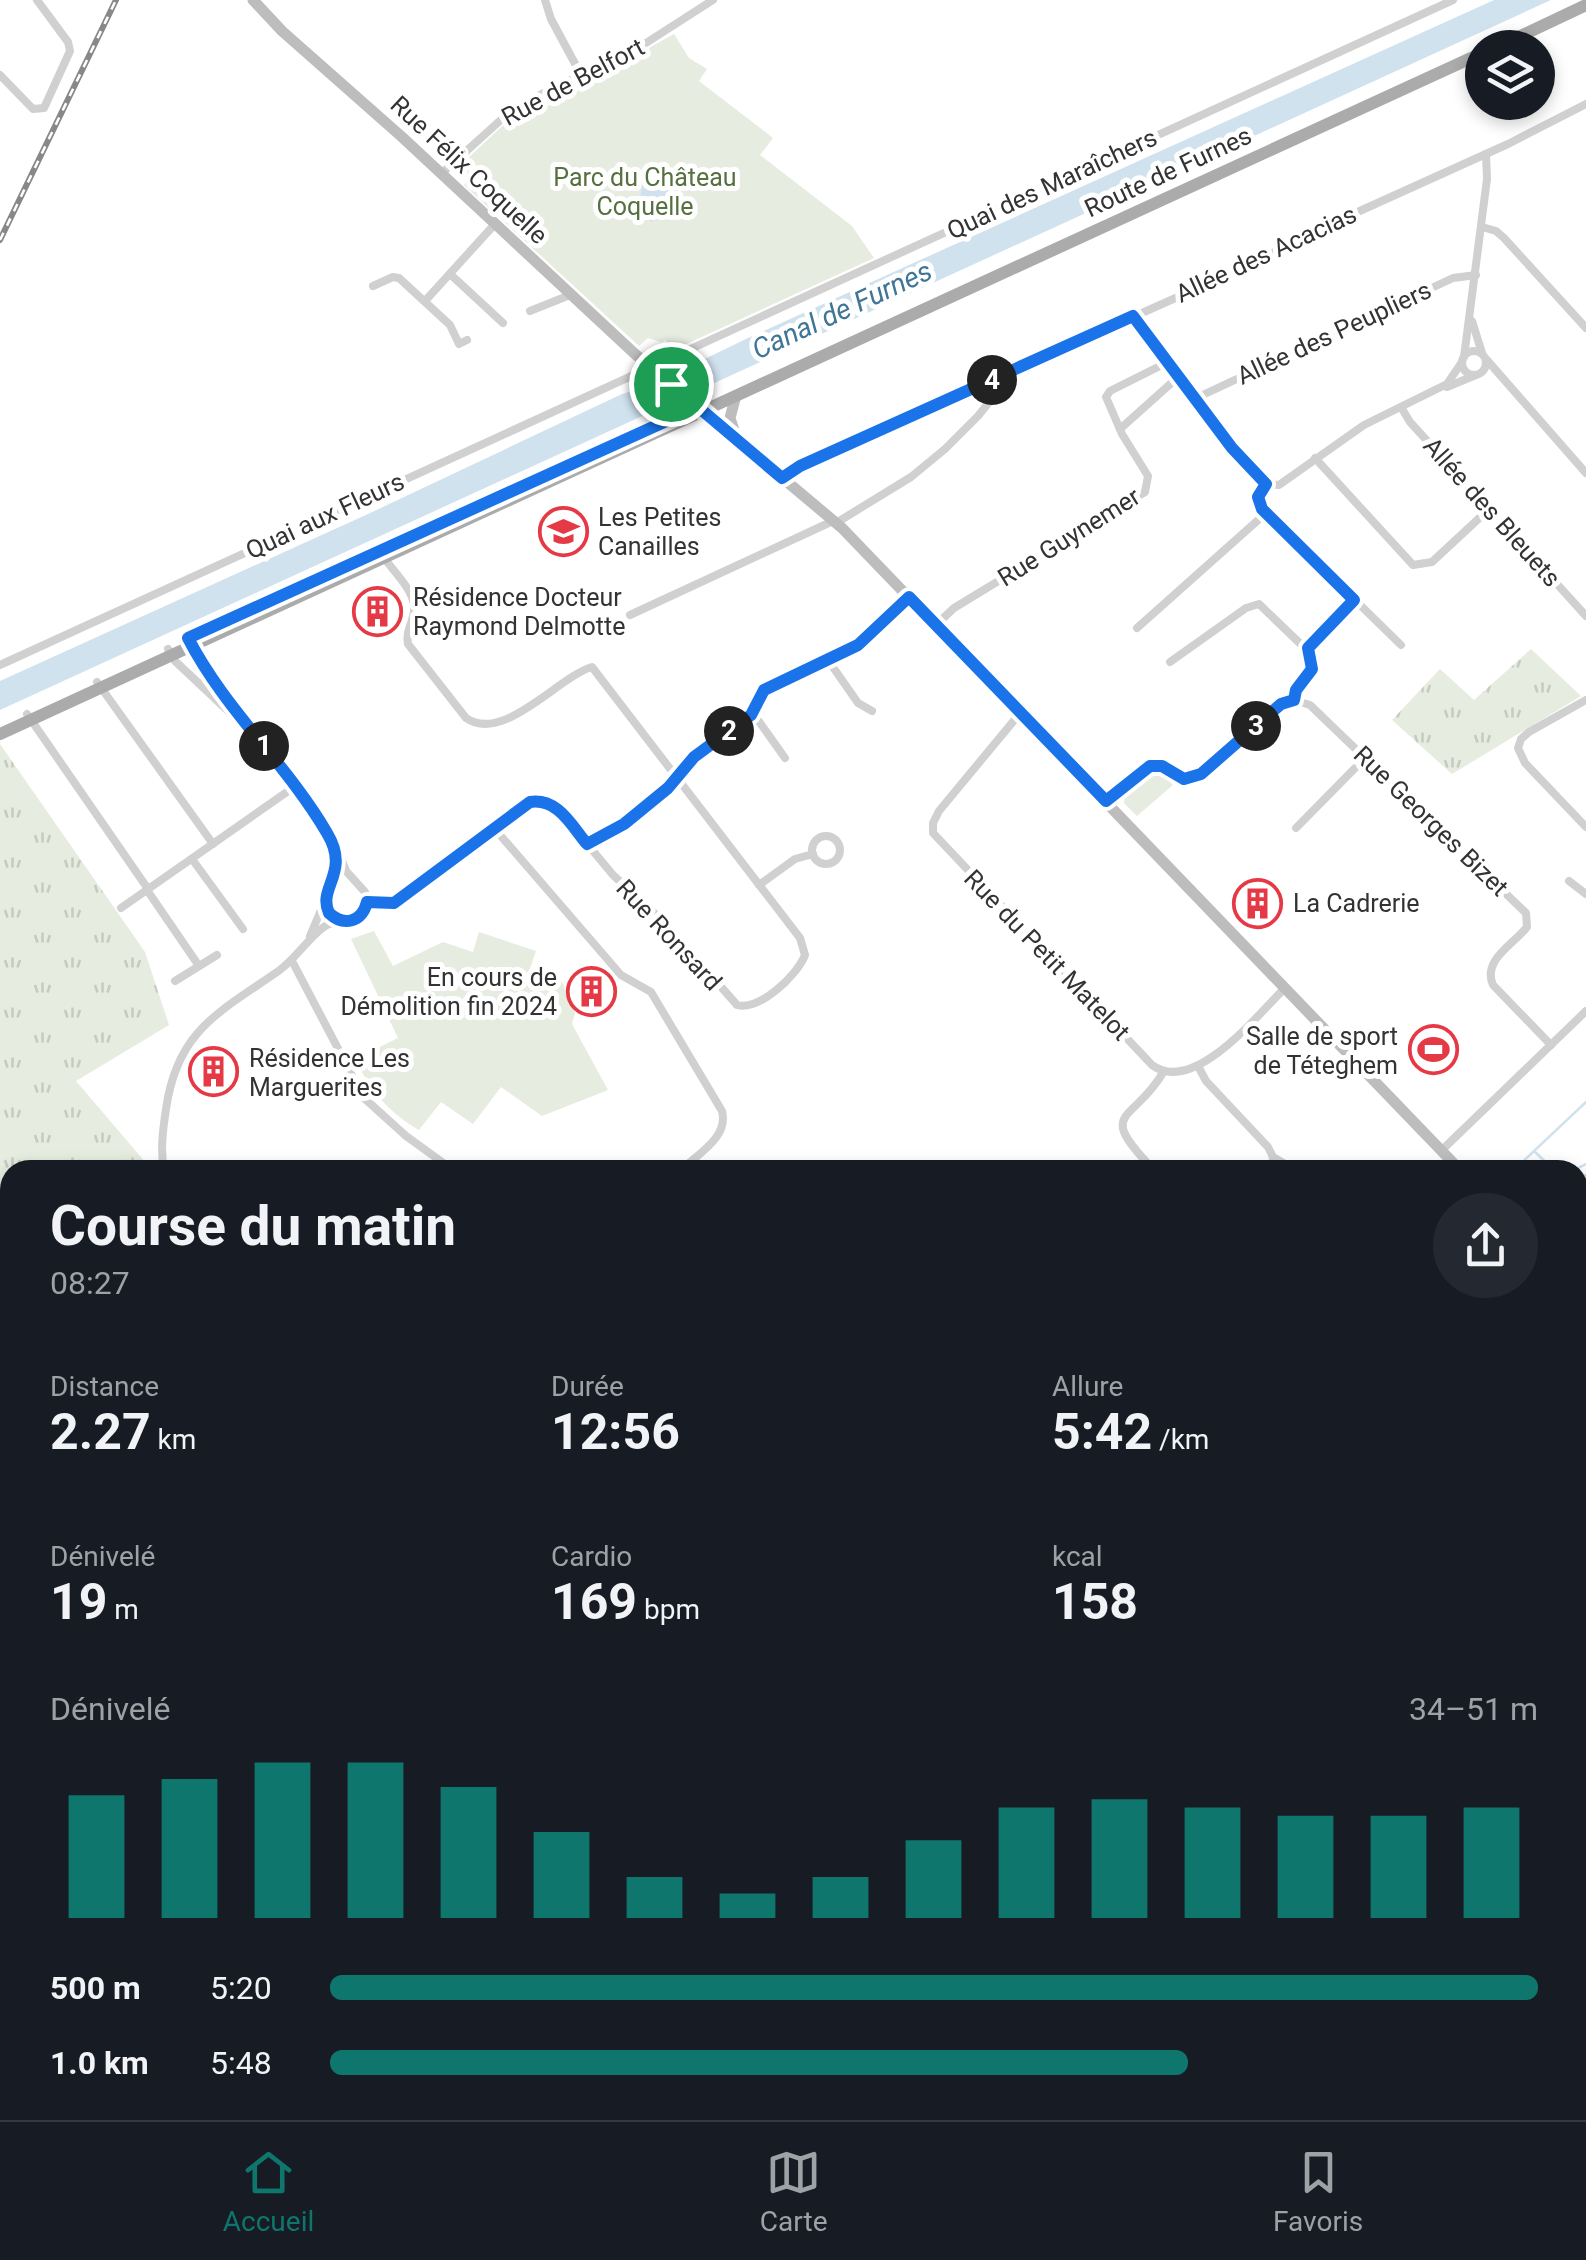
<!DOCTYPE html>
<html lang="fr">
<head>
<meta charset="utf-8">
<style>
	:root { --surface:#171b24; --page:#242831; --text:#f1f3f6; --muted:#9ea1a6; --line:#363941; --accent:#0f766e }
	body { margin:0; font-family:Roboto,sans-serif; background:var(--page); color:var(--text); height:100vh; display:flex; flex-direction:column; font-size:38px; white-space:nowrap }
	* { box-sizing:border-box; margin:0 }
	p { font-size:32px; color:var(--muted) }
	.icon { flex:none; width:55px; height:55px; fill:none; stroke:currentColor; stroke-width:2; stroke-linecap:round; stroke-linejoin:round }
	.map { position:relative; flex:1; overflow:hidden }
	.sheet { position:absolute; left:0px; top:1160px; width:1588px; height:960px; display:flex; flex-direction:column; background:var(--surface); border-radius:30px 30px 0 0; box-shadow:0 5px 15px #0003 }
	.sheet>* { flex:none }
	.controls { position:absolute; left:1465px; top:30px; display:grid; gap:20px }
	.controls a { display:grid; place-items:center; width:90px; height:90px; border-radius:50%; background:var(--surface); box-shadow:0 5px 15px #0003; font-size:50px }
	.pin { position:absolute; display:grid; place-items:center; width:85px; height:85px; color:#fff; margin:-42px; border:5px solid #fff; border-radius:50%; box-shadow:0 2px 10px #0007 }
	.km { position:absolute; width:50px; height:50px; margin:-25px; border-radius:50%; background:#222; color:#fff; font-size:28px; line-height:50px; text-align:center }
	.round { display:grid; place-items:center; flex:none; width:105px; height:105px; border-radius:52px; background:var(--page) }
	.headline { display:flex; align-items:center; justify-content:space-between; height:170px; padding:0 50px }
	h1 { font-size:55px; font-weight:700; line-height:75px }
	.figures { display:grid; grid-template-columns:repeat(3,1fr); gap:15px; height:170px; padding:10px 50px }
	.figures div { display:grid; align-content:center }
	.figures b { font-size:50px; font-weight:700 }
	.figures small { font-size:28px; font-weight:400 }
	.figures p { font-size:28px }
	.chart { height:280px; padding:20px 50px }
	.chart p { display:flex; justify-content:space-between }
	.chart svg { width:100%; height:180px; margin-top:10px; stroke:var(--accent); stroke-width:6 }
	ul { padding:0 50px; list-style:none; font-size:32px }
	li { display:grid; grid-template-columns:160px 120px 1fr; align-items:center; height:75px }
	li i { height:25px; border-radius:12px; background:var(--accent) }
	.menu { display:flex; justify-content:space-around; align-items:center; height:140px; border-top:2px solid var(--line); background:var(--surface); font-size:28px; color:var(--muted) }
	.menu a { display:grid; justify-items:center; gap:5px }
	.menu .selected { color:var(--accent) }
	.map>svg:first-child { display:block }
	.grass { fill:url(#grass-tufts) }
	.park { fill:#e6ecdf }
	.water { fill:#cfe2ee }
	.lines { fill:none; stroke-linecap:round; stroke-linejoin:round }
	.stream { stroke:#cfe2ee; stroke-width:2.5 }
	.street { stroke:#d0d0d0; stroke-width:8 }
	.secondary { stroke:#bdbdbd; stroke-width:11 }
	.primary { stroke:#ababab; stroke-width:12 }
	.highway { stroke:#9a9a9a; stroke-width:15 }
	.rail-casing { stroke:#888; stroke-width:6 }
	.rail { stroke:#fff; stroke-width:2.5; stroke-dasharray:8; stroke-linecap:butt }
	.route-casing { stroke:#fff; stroke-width:20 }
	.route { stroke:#1a73e8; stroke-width:12 }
	.labels { text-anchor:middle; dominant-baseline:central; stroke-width:10; stroke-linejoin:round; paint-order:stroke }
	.street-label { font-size:25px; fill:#333; stroke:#fff }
	.park-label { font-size:25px; fill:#56703f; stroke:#fff }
	.poi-label { font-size:25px; fill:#333; stroke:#fff; text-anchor:start }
	.water-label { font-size:28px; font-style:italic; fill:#3f7597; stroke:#fff }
</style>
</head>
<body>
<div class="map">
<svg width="1586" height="2120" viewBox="0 0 1586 2120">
	<defs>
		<pattern id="grass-tufts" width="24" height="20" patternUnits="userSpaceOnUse" patternTransform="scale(2.5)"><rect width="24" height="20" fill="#e6ecdf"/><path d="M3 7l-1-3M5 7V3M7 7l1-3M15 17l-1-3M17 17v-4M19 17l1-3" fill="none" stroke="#c6cbc0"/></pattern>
	</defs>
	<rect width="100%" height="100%" fill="#fff"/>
	<g class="grass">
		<polygon points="1531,649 1581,696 1452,774 1392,720 1440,669 1474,700"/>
		<polygon points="0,744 145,952 169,1025 76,1081 152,1170 10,1170 10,1347 0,1356"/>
		<polygon points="1154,773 1164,775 1173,785 1137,816 1124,803 1125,795"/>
		<polygon points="1578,1769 1586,1778 1586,1987 1578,1993"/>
		<polygon points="1119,2110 1434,2110 1421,2120 1108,2120"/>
	</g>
	<g class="park">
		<polygon points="674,34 689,58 707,69 699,81 773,138 760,155 852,226 874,258 671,351 666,340 661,342 648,338 639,346 464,185 468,180 465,177 469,162 467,159 514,115 531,106 535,111 642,59 640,53"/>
		<path d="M 374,931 L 393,966 L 443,942 L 473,952 L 479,932 L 536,951 L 529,971 L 562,982 L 575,1013 L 572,1024 L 608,1090 L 542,1116 L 501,1087 L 473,1124 L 441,1102 L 419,1130 C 389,1113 370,1090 355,1059 L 398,1038 L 351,939 Z"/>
	</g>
	<g class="water">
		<polygon points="1494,0 1551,0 0,710 0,681 368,514 622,394 651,385 748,338"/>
		<path d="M 659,166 L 677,175 L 676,184 L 667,196 L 678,204 L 675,206 L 660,200 L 661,217 L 651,222 L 641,210 C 640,191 640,176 659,166 Z"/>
	</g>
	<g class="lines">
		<g class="stream">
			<polyline points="1534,1151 1554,1170"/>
			<polyline points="1514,1170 1586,1102"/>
			<polyline points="1574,1170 1586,1164"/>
			<polyline points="1586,1244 1586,1261"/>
			<polyline points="1578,1394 1586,1384"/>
			<polyline points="0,1759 10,1764"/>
			<polyline points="1578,1991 1586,1984"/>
			<polyline points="323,2110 326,2120"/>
			<polyline points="1389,2110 1396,2120"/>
			<polyline points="1401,2120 1414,2110"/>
		</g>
		<g class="street">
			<polyline points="545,0 551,19 580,73"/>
			<polyline points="0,75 33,109 44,108 70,51 68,42 37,0"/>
			<polyline points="441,174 515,107 646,43 713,0"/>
			<polyline points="1482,227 1496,231 1504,238 1586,328"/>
			<polyline points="450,274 503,323"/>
			<polyline points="373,286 393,277 399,278 450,325 459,344 467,340"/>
			<polyline points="425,301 494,225"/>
			<polyline points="530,311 570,295"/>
			<polyline points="1133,316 1232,448 1266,484"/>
			<polyline points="1472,321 1482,353"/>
			<circle cx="1474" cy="363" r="12"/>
			<polyline points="1464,357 1487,179 1486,154"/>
			<polyline points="1486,359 1586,473"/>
			<polyline points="1447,387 1476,375"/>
			<polyline points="1194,399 1453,278 1476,275"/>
			<polyline points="1401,407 1410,422 1586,616"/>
			<polyline points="1120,429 1177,378"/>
			<polyline points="1315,458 1413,565 1432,562 1489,509"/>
			<polyline points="783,479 800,466 1238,270 1331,224 1508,144 1586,104"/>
			<polyline points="1266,484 1279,485 1364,425 1447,384 1462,362"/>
			<polyline points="1266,484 1258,497 1262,509 1401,645"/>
			<polyline points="836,523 911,477 945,449 978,416 1010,376"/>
			<polyline points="630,615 833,521"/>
			<polyline points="936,625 954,608 1145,492 1148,476 1122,434 1106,397 1110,391 1166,363"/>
			<polyline points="1137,628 1266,513"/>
			<polyline points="1308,648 1354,600"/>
			<polyline points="168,649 175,661 242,724"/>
			<polyline points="828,660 858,703 872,711"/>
			<polyline points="1170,662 1246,608 1259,604 1311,654 1312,669 1296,690 1294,700"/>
			<polyline points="0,665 1453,0"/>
			<polyline points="97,682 213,844"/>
			<path d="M 1294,700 L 1310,705 L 1526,913 L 1527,927 C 1513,945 1482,960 1493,985 L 1551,1045"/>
			<polyline points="1586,700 1529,732 1521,739 1518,748 1525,763 1586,827"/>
			<path d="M 1021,712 L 939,811 L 933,823 L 933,833 L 1152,1065 C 1194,1096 1258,1014 1285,988"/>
			<polyline points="753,713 785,758"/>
			<polyline points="27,714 148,889"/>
			<polyline points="1106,801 1150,766 1162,766 1184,779 1198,777 1281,705 1294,700"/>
			<path d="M 494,828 L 621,975 L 651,992 L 722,1111 C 729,1137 698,1154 681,1170"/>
			<polyline points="1296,828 1365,758"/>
			<circle cx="826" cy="850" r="14"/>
			<polyline points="587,844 625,824 669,788 694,757 751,715 764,691 858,645 909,597"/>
			<polyline points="192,859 243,929"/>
			<polyline points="1569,881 1586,894"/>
			<polyline points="759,885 795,859 813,854"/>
			<polyline points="147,890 199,966"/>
			<path d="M 367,902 L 394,903 L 522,806 L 541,801 L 559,810 L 613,875 L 665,923 L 737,1005 C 759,1011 797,976 805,955 L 800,938 L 592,667 C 558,677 503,744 466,718 L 408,644 C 405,629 416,619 414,605 C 411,585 388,567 379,550"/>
			<polyline points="121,908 294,787"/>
			<polyline points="310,936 335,877 335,851"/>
			<polyline points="292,961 364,1098 406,1136 453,1170"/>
			<polyline points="175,981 217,955"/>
			<polyline points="1198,1066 1206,1081 1268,1147 1273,1157 1272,1170"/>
			<polyline points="1442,1150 1586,1011"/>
			<polyline points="1273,1157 1292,1168 1313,1168"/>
			<path d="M 164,1170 C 160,1150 163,1129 166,1109 C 177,1031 218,1013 277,972 C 295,960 312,933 327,925 C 337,920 347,922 357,919 L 367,902 L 365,892 L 346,871 L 336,845 L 254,731 L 223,695 L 188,639"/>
			<path d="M 1154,1170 C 1094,1108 1133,1125 1164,1071"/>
			<polyline points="1578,1181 1586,1178"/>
			<polyline points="0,1473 10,1483"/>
			<polyline points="914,2110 922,2120"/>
		</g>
		<g class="secondary">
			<polyline points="253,0 282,31 402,137 635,354 842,528 1460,1170"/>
			<polyline points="671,384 676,400 673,418"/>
			<polyline points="735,399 730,418 736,437"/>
			<polyline points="1578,1197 1585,1218 1578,1239"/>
			<polyline points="1578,1265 1586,1289"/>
		</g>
		<g class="primary">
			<polyline points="1495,48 1586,5"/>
			<polyline points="0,734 1482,53"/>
		</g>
		<g class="highway">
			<polyline points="1578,2013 1586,2006"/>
			<polyline points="1578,2031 1586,2024"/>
			<polyline points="0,2086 10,2094"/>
			<polyline points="0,2107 13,2120"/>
			<polyline points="27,2110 38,2120"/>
			<polyline points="1443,2120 1456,2110"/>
			<polyline points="1466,2120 1478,2110"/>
		</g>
		<defs>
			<polyline id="rail" points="0,240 116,0"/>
		</defs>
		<use href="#rail" class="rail-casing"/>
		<use href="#rail" class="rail"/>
	</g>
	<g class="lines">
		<defs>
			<path id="route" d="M 1133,316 L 1232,448 L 1266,484 L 1258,497 L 1262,509 L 1354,600 L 1308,648 L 1312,669 L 1296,690 L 1294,700 L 1281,704 L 1201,774 L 1184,779 L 1162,766 L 1150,766 L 1106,801 L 909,597 L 858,645 L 764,690 L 751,715 L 694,757 L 668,788 L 624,824 L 587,844 C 571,825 558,798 530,802 L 394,903 L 367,902 C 362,922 344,927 329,913 C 317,887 351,873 327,833 C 287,764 225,710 188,638 L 673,418 L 676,400 L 671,384 L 782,478 L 800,466 Z"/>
		</defs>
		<use href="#route" class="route-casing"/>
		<use href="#route" class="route"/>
	</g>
	<defs>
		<symbol id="school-ring" viewBox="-11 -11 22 22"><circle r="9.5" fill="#fff" stroke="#e63946" stroke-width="1.5"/><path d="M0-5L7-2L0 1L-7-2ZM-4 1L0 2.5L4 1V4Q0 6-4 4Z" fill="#e63946"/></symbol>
		<symbol id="building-ring" viewBox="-11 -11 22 22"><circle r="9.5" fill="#fff" stroke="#e63946" stroke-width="1.5"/><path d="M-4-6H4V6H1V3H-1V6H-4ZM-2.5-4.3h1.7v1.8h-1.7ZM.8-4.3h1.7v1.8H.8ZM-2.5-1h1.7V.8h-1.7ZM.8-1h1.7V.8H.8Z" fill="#e63946"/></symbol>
		<symbol id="stadium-ring" viewBox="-11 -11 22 22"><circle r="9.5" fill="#fff" stroke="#e63946" stroke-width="1.5"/><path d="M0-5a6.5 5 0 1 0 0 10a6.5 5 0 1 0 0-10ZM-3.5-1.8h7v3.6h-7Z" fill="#e63946"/></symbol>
	</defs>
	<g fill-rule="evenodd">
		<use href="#school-ring" x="536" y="504" width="55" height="55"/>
		<use href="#building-ring" x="350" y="584" width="55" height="55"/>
		<use href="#building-ring" x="1230" y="876" width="55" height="55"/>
		<use href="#building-ring" x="564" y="964" width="55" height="55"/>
		<use href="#stadium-ring" x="1406" y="1022" width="55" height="55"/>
		<use href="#building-ring" x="186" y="1044" width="55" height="55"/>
	</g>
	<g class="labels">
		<g class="street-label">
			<text transform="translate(573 82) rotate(-28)">Rue de Belfort</text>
			<text transform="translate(469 170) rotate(43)">Rue Félix Coquelle</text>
			<text transform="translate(1168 172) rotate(-25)">Route de Furnes</text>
			<text transform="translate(1052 184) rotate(-25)">Quai des Maraîchers</text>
			<text transform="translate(1266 254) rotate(-25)">Allée des Acacias</text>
			<text transform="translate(1334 333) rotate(-25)">Allée des Peupliers</text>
			<text transform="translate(1492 512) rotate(48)">Allée des Bleuets</text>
			<text transform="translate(325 516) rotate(-25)">Quai aux Fleurs</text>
			<text transform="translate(1069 537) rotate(-32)">Rue Guynemer</text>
			<text transform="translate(1431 821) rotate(44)">Rue Georges Bizet</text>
			<text transform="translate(669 935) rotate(47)">Rue Ronsard</text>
			<text transform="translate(1047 955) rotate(46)">Rue du Petit Matelot</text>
		</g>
		<g class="park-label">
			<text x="645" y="177">Parc du Château<tspan x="645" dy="29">Coquelle</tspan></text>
		</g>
		<g class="poi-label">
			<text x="598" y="517">Les Petites<tspan x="598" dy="29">Canailles</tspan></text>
			<text x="413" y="597">Résidence Docteur<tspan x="413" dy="29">Raymond Delmotte</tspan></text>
			<text x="1293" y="903">La Cadrerie</text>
			<text x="557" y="977" text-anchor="end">En cours de<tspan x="557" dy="29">Démolition fin 2024</tspan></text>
			<text x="1398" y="1036" text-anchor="end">Salle de sport<tspan x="1398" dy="29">de Téteghem</tspan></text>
			<text x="249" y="1058">Résidence Les<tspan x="249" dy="29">Marguerites</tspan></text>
		</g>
		<g class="water-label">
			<text transform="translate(842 310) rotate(-25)">Canal de Furnes</text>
		</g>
	</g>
</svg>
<div class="controls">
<a><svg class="icon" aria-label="layers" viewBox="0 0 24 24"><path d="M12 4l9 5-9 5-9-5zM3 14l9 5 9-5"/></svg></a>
</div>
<div class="pin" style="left:671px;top:384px;background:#1e9e55"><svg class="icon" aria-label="arrive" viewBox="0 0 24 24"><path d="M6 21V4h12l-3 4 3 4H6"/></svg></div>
<b class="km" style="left:264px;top:746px">1</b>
<b class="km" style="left:729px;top:731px">2</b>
<b class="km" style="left:1256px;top:726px">3</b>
<b class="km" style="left:992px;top:380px">4</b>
<section class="sheet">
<div class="headline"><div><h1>Course du matin</h1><p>08:27</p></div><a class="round"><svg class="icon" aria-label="share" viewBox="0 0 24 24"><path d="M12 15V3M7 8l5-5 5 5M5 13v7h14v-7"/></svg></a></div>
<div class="figures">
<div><p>Distance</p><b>2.27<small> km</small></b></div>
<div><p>Durée</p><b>12:56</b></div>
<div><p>Allure</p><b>5:42<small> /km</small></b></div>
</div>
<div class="figures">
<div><p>Dénivelé</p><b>19<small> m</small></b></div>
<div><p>Cardio</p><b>169<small> bpm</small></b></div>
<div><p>kcal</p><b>158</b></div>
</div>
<div class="chart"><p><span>Dénivelé</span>34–51 m</p>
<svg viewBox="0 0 160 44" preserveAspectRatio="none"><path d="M5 44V14M15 44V10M25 44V6M35 44V6M45 44V12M55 44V23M65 44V34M75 44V38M85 44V34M95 44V25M105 44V17M115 44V15M125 44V17M135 44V19M145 44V19M155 44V17"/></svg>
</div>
<ul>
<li><b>500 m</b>5:20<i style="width:100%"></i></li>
<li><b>1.0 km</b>5:48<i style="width:71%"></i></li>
</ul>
</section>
</div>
<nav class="menu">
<a class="selected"><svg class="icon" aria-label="home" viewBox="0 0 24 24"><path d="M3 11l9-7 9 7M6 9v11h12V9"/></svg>Accueil</a>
<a><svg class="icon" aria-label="map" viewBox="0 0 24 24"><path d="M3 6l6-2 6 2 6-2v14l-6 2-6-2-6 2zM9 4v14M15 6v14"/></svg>Carte</a>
<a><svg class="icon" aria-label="saved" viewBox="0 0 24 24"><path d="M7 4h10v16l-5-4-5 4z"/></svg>Favoris</a>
</nav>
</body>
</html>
